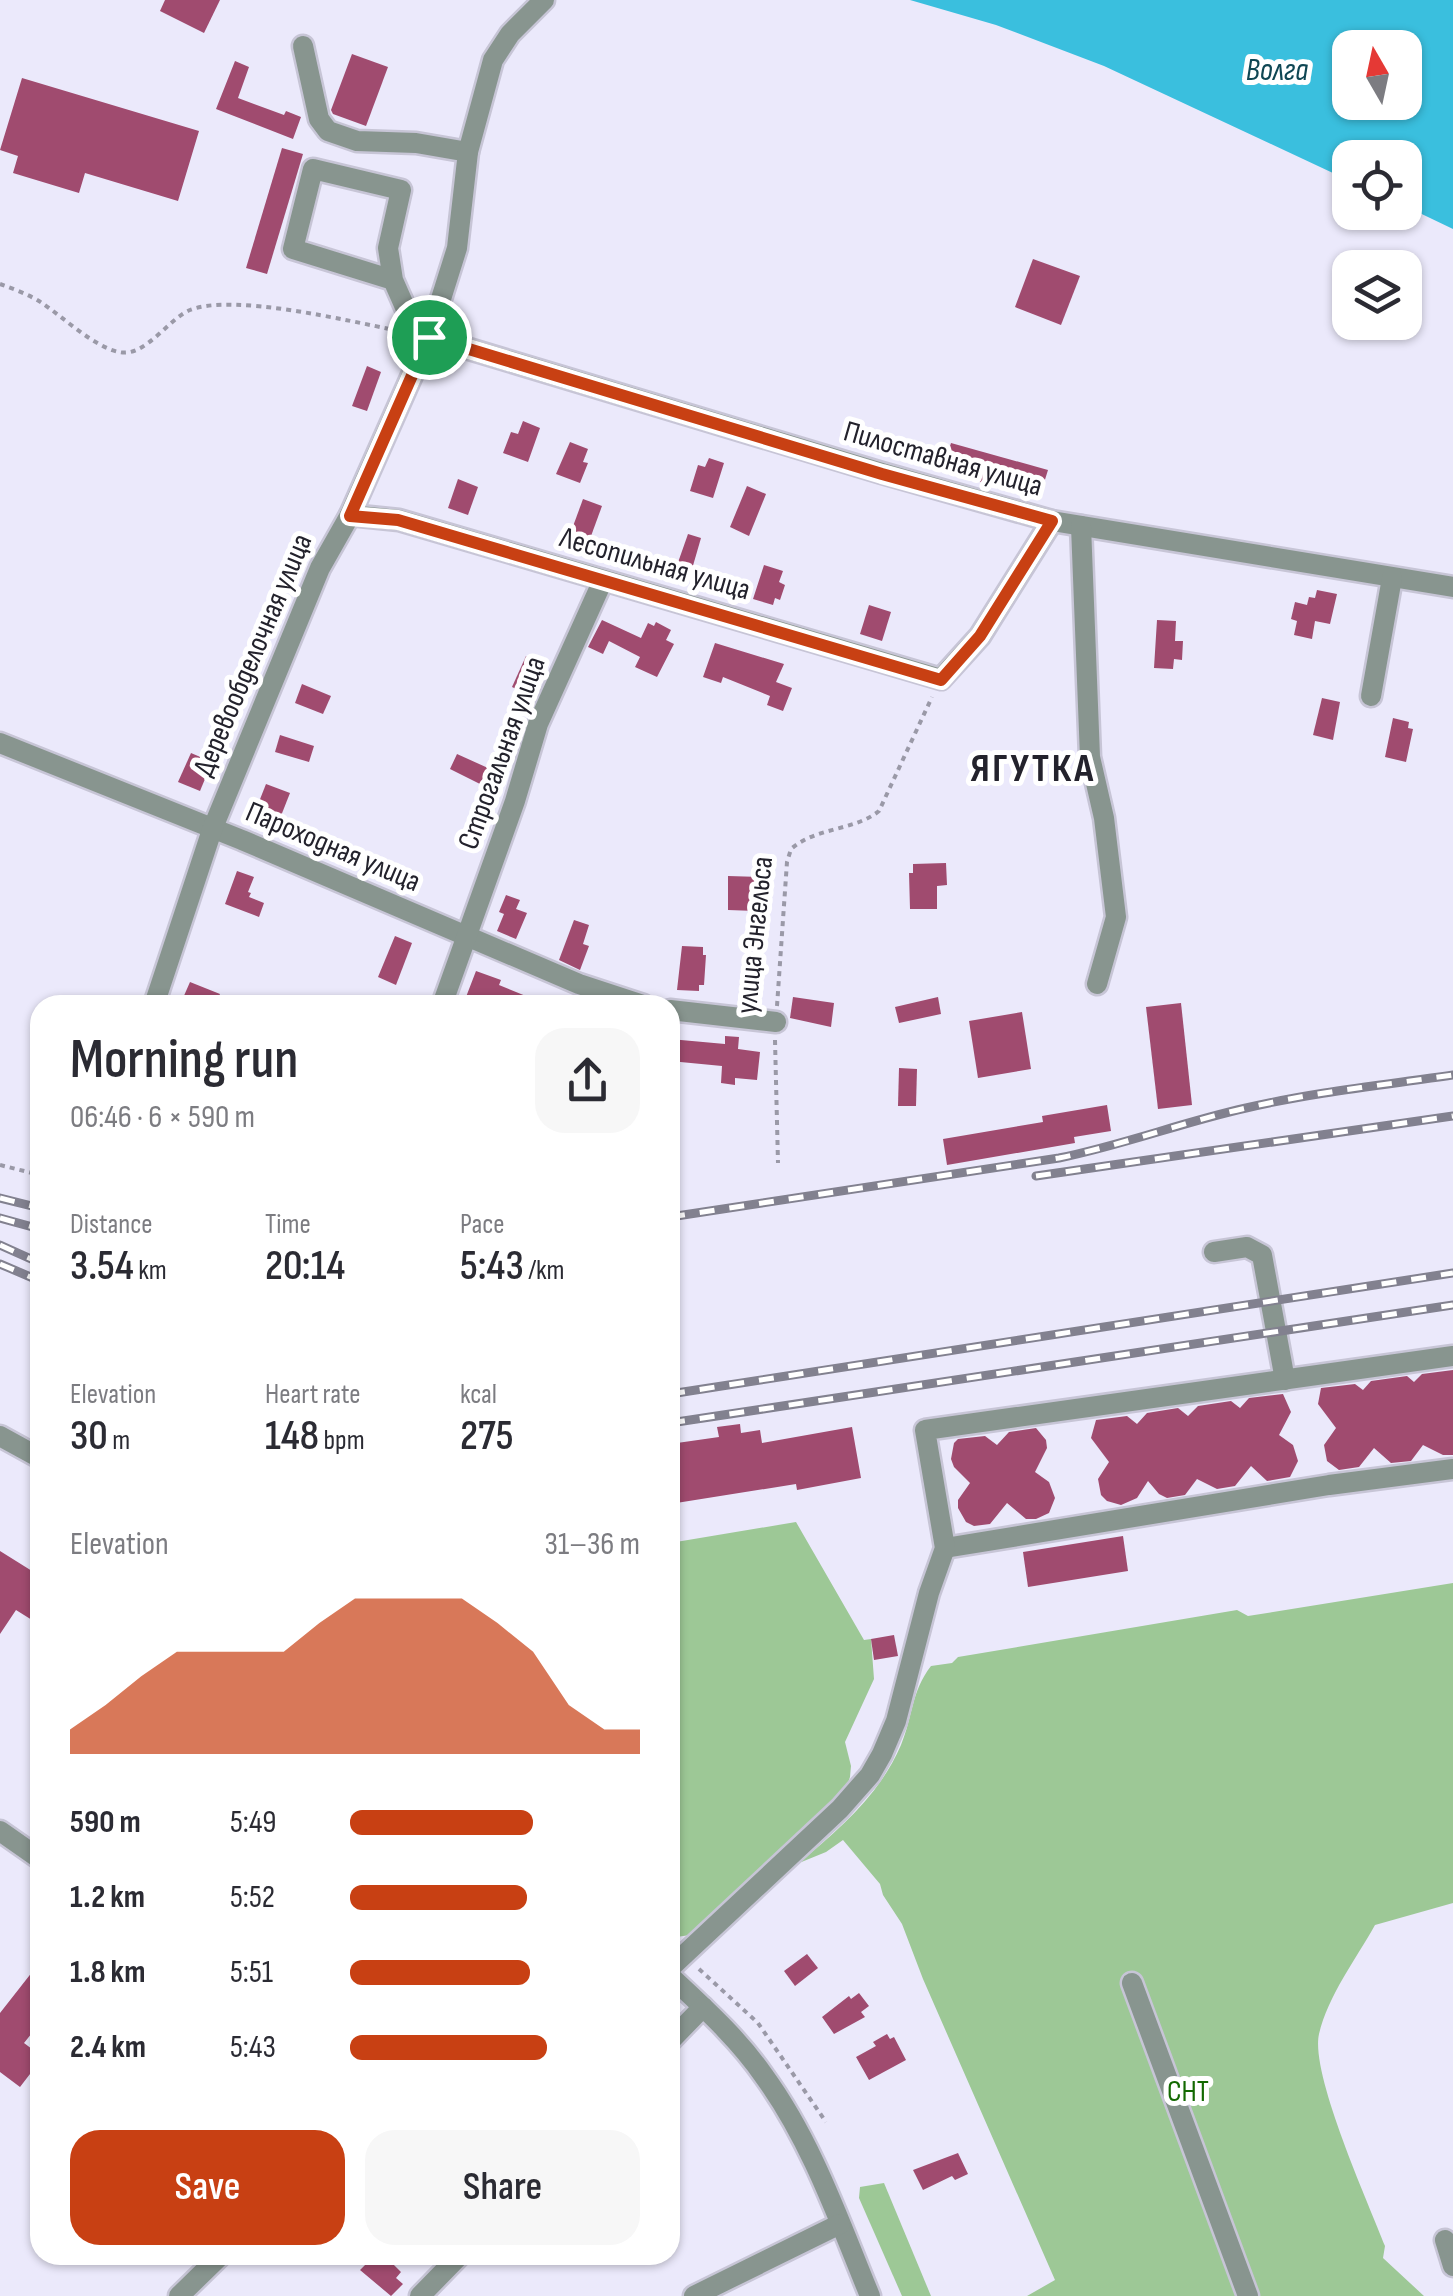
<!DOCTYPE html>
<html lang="en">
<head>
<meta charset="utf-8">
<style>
	:root { --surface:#fff; --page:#f7f7f7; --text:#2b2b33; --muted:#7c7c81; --accent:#c84013 }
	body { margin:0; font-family:"Sofia Sans Condensed",sans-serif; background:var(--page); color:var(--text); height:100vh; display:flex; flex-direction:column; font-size:38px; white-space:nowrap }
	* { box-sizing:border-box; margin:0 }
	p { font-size:32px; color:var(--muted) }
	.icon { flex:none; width:55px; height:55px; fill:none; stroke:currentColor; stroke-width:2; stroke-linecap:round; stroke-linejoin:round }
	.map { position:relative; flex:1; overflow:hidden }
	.side { position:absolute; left:30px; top:995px; width:650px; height:1270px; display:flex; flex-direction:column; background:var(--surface); border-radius:30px; box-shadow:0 2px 8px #0004 }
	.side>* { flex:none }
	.needle { width:65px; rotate:351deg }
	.fabs { position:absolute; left:1332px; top:30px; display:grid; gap:20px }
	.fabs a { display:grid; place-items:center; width:90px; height:90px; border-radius:20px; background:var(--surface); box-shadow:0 2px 8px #0004; font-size:50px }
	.pin { position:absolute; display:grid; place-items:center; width:85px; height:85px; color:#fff; margin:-42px; border:5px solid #fff; border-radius:50%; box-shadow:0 2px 10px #0007 }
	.round { display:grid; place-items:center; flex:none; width:105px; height:105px; border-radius:30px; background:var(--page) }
	.overview { display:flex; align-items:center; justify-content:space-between; height:170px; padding:0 40px }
	h1 { font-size:55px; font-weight:600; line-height:75px }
	.metrics { display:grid; grid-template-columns:repeat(3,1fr); gap:15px; height:170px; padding:10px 40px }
	.metrics div { display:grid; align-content:center }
	.metrics b { font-size:42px; font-weight:600 }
	.metrics small { font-size:28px; font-weight:400 }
	.metrics p { font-size:28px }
	.chart { height:280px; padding:20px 40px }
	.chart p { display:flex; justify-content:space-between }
	.chart svg { width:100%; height:180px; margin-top:10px; fill:var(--accent); opacity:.7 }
	.primary-button { display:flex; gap:20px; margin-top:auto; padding:20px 40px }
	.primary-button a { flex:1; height:115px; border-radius:30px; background:var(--accent); color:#fff; font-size:40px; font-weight:600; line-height:115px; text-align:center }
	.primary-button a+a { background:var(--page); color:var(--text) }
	ul { padding:0 40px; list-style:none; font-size:32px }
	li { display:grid; grid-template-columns:160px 120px 1fr; align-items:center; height:75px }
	li i { height:25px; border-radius:12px; background:var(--accent) }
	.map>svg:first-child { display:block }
	.green { fill:#9dc896 }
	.water { fill:#3abfde; fill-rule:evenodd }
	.building { fill:#a04b6f }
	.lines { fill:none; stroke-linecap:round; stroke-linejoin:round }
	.minor-casing { stroke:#c7c5d6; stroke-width:25 }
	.path { stroke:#9a99a7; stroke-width:4; stroke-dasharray:5 5; stroke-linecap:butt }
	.minor { stroke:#88958f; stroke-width:20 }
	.rail-casing { stroke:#82818f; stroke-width:9 }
	.rail { stroke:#fff; stroke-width:5; stroke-dasharray:15; stroke-linecap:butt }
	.route-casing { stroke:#fff; stroke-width:20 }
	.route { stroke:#c84013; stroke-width:12 }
	.labels { text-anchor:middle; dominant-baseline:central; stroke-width:10; stroke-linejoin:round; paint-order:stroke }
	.street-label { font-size:30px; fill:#23222c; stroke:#fff }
	.park-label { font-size:30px; fill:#136901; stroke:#fff }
	.water-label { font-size:32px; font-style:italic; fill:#0f4754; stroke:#fff }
	.district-label { font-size:40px; font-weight:bold; letter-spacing:2.5px; fill:#23222c; stroke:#fff }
</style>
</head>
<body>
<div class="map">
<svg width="1453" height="2296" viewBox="0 0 1453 2296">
	<rect width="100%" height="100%" fill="#ebe9fb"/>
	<g class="green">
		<polygon points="796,1522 864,1640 871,1639 874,1679 845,1742 851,1766 850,1777 847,1786 828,1807 690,1935 670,1938 670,1543"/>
		<path d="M 1453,1583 L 1453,1903 L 1375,1925 C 1356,1959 1328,1996 1319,2034 C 1310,2074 1368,2202 1385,2246 L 1383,2258 L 1424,2296 L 1027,2296 L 1055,2280 L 923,1979 L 902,1924 L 883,1895 L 880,1884 L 843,1840 L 826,1852 L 799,1863 C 839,1829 879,1796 901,1745 C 913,1716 911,1692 931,1666 L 952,1663 L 958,1657 L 1237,1610 L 1248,1616 Z"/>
		<polygon points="884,2183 931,2296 902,2296 859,2198 860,2187"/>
	</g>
	<path class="water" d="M 910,0 L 1453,0 L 1453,229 L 1405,206 L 1405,158 L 1350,158 L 1350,181 L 1104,66 L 996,25 ZM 1350,48 L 1405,48 L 1405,102 L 1350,102 Z"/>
	<g class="building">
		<polygon points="165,0 220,0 204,33 160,11"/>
		<polygon points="352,54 388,67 366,126 333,114 331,110"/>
		<polygon points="235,61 249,67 238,98 284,115 286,111 301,117 293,139 216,109"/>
		<polygon points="22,78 199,131 178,201 85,173 79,193 13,173 18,156 0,150"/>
		<polygon points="282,148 303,154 267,274 246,268"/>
		<polygon points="1033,259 1080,276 1061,325 1015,307"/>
		<polygon points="367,366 381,372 367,411 352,406"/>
		<polygon points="523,421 540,428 528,462 503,453 511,432 518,434"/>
		<polygon points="570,442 588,449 583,462 588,463 580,483 556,474"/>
		<polygon points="951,443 1048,470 1039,499 942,471"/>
		<polygon points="709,458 724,463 713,498 690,491 698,465 705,467"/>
		<polygon points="458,479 478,487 468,515 448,508"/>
		<polygon points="747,486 766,494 749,536 730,527"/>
		<polygon points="583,499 602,506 587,547 568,540"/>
		<polygon points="688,534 701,538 690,576 675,571"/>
		<polygon points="764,565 783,571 779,582 785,585 780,600 775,598 773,605 753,599"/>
		<polygon points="1317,590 1337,594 1330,624 1315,621 1312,639 1294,635 1297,621 1291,619 1295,602 1307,605 1309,597 1315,598"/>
		<polygon points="869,605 891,612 882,641 860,634"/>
		<polygon points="602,620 641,638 648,623 654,626 656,622 671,630 666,640 674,644 657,677 635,667 640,657 609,641 603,654 588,647"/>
		<polygon points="1157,620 1176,621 1175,641 1183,641 1182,660 1174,659 1173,669 1154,668"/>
		<polygon points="715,643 784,664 776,682 792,688 783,711 767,705 770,696 723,677 721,683 703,677"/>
		<polygon points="526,656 543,664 529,695 512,687"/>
		<polygon points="302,684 331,696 323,714 295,703"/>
		<polygon points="1322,698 1340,702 1333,740 1313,735"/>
		<polygon points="1393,718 1409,722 1408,728 1413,729 1406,762 1385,757"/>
		<polygon points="280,735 314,746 309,762 275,752"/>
		<polygon points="191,753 212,762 200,791 178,782"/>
		<polygon points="457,754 488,768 480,784 450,769"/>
		<polygon points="266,784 290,793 275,831 251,822"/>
		<polygon points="946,863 947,885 937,886 937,909 910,909 909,873 913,873 913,864"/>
		<polygon points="237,871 254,877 248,892 251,893 249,897 264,903 259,917 225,904"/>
		<polygon points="728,876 761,877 760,903 756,903 756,911 728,910"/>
		<polygon points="506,895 520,900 516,909 527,913 516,939 497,931 504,914 499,912"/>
		<polygon points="574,920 589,925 583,944 589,946 580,970 559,960"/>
		<polygon points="395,936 412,943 396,985 378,977"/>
		<polygon points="682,946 703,947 703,955 706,955 704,985 699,985 699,991 677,990"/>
		<polygon points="476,971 501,980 499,985 548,1005 486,1005 466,997"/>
		<polygon points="190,982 220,994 215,1005 200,1005 183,998"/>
		<polygon points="793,997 834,1003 831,1027 790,1018"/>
		<polygon points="938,997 941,1014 899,1023 895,1007"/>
		<polygon points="1181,1003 1192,1105 1158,1109 1146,1007"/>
		<polygon points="1022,1012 1031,1069 978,1078 969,1021"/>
		<polygon points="725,1036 739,1037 738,1049 760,1052 757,1080 735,1078 735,1085 721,1083 722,1066 670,1061 670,1039 725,1044"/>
		<polygon points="899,1068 917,1069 916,1106 898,1106"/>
		<polygon points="1107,1105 1111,1131 1074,1137 1075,1143 947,1165 943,1139 1043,1122 1042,1116"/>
		<polygon points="1453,1370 1453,1455 1443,1455 1423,1445 1411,1461 1391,1463 1374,1448 1359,1467 1339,1470 1327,1461 1324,1445 1336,1428 1318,1404 1321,1388 1355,1384 1363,1390 1371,1381 1407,1376 1414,1382 1422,1374"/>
		<polygon points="1283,1394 1291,1412 1279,1435 1293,1445 1298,1461 1290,1477 1267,1481 1251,1466 1235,1486 1217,1489 1197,1479 1185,1495 1167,1498 1159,1494 1148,1481 1137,1498 1121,1505 1107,1501 1101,1495 1098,1479 1109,1462 1091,1438 1096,1420 1127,1416 1137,1424 1147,1413 1178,1408 1188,1416 1198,1406 1231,1401 1240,1408 1249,1398"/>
		<polygon points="740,1424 741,1433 760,1430 762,1443 852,1427 861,1478 797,1490 796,1484 670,1504 670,1444 719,1437 717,1427"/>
		<polygon points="1036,1428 1046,1440 1047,1448 1035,1472 1049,1482 1055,1498 1049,1513 1036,1519 1026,1519 1007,1503 990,1524 974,1526 966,1522 958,1508 958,1500 970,1483 954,1467 951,1459 954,1443 958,1439 985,1436 997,1445 1009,1432"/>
		<polygon points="1123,1536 1128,1571 1028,1587 1023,1552"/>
		<polygon points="0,1551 40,1576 40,1625 16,1610 0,1634"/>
		<polygon points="894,1635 898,1656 874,1660 871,1639"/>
		<polygon points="807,1954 818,1968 795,1986 784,1971"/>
		<polygon points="40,1962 40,2023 24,2043 40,2055 40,2061 20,2087 0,2072 0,2013"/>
		<polygon points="859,1993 869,2006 861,2012 865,2017 834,2034 822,2017 849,1996 851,1999"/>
		<polygon points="887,2034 890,2039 894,2037 906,2060 869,2080 856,2057 876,2046 873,2042"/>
		<polygon points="958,2153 968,2174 955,2180 952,2176 923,2190 913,2170"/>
		<polygon points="375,2255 388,2259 401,2272 396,2278 403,2284 391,2296 360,2270"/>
	</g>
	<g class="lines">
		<defs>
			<g id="minor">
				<polyline points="303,46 319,119 328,131 357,141 416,143 468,152"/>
				<polyline points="393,280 388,248 401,190 313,169 293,249 393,280 408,314 429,337"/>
				<polyline points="429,337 882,473 1052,521 1453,587"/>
				<polyline points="350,515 399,520 941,679 980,636 1052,521"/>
				<polyline points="1081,526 1090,757 1104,818 1116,917 1097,984"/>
				<polyline points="1371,696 1392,578"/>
				<polyline points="0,743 242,840 579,984 643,1005"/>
				<polyline points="154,1005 212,830 320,568 350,515 429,337 457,248 468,152 493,60 510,34 544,0"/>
				<polyline points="442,1005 515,801 538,724 603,580"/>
				<polyline points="670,1010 776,1022"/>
				<polyline points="1214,1252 1247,1247 1262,1255 1285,1380"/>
				<polyline points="0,1436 40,1458"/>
				<polyline points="945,1548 1329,1485 1453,1469"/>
				<polyline points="0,1831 40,1859"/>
				<polyline points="670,1968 840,1809 870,1775 882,1754 896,1721 929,1593 945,1548 925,1430 1453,1356"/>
				<path d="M 670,1976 C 703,2007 738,2038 764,2076 C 812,2142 839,2221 870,2296"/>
				<polyline points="1132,1983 1248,2296"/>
				<polyline points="670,2041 703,2007"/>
				<polyline points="1445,2240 1453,2266"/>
				<polyline points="179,2296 221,2255"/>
				<polyline points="420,2296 460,2255"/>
				<polyline points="694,2296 840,2224"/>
			</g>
		</defs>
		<use href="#minor" class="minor-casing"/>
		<g class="path">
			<path d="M 0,284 C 14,289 30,295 42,303 C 63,317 94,347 119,352 C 145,358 168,319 190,310 C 233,293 348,321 395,330"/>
			<path d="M 777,1006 L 787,862 L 791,849 C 816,827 854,831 879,811 L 932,697"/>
			<polyline points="775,1040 778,1163"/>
			<polyline points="0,1165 40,1175"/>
			<polyline points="699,1969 758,2023 826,2122"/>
		</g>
		<use href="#minor" class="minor"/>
		<defs>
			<g id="rail">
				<polyline points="1036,1176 1453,1116"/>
				<polyline points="0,1198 40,1208"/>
				<path d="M 670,1217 L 1059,1158 C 1123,1145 1183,1122 1246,1108 C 1314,1092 1384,1085 1453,1075"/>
				<polyline points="0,1218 40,1229"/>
				<polyline points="0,1245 40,1263"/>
				<polyline points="0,1264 40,1281"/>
				<polyline points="670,1394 1453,1273"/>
				<polyline points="670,1423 1453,1305"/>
			</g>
		</defs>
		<use href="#rail" class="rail-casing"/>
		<use href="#rail" class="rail"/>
	</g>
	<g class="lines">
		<defs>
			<polygon id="route" points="429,337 882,474 1052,521 980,636 941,680 398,520 350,516"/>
		</defs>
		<use href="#route" class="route-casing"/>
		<use href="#route" class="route"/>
	</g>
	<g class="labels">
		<g class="street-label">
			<text transform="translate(943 459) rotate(16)">Пилоставная улица</text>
			<text transform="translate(655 564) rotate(16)">Лесопильная улица</text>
			<text transform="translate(253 655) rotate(-67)">Деревообделочная улица</text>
			<text transform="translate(502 753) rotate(-70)">Строгальная улица</text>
			<text transform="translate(333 847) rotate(23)">Пароходная улица</text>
			<text transform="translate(755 935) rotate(-84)">улица Энгельса</text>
		</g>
		<g class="park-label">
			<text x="1188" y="2092">СНТ</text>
		</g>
		<g class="water-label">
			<text x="1277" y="70">Волга</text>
		</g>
		<g class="district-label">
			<text x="1033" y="769">ЯГУТКА</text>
		</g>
	</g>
</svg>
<div class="fabs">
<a><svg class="needle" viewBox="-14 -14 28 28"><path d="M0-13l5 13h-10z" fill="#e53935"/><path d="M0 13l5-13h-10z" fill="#7c7c81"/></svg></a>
<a><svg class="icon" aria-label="locate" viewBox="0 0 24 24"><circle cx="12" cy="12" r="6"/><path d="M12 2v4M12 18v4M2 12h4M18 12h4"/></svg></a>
<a><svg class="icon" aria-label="layers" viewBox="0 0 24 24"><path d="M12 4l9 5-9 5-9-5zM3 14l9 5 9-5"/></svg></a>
</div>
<div class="pin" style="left:429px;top:337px;background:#1e9e55"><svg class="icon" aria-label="arrive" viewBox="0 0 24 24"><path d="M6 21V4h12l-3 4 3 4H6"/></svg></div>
<section class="side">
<div class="overview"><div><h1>Morning run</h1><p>06:46 · 6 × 590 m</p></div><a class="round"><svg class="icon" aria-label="share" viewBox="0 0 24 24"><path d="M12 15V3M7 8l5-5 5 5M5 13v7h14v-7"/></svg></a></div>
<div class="metrics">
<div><p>Distance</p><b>3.54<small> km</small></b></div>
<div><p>Time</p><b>20:14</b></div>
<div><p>Pace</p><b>5:43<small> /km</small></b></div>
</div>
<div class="metrics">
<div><p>Elevation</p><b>30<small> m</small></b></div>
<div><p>Heart rate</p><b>148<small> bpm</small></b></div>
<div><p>kcal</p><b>275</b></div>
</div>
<div class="chart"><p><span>Elevation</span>31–36 m</p>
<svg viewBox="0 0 160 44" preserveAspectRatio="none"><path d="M0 44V38L10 32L20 25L30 19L40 19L50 19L60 19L70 12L80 6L90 6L100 6L110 6L120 12L130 19L140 32L150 38L160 38V44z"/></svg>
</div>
<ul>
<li><b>590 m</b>5:49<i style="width:63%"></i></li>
<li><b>1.2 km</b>5:52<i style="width:61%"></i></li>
<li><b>1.8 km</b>5:51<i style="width:62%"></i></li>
<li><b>2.4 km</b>5:43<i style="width:68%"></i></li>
</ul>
<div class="primary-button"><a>Save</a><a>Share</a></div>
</section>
</div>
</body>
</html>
